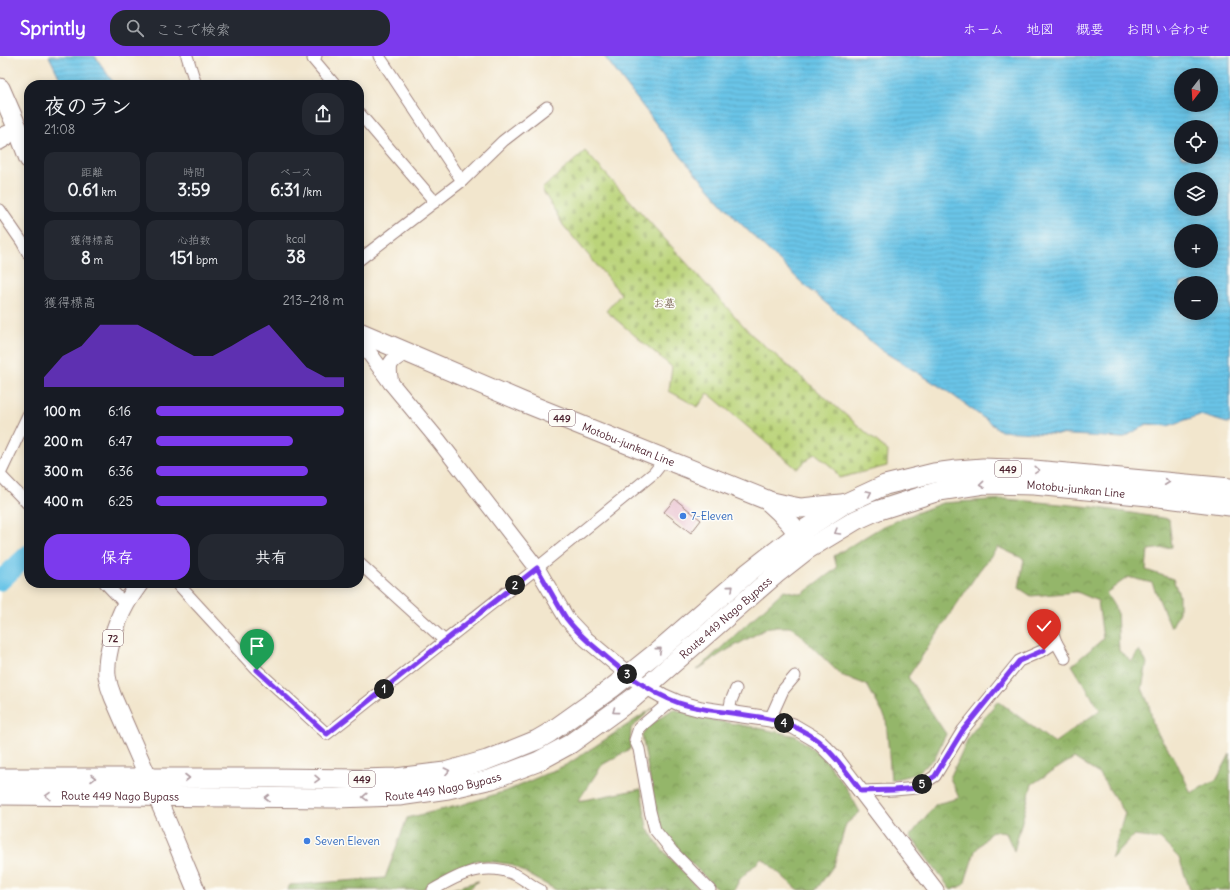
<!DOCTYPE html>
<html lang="ja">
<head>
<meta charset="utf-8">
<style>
	:root { --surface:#171b24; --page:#242831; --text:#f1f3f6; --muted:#9ea1a6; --accent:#7c3aed }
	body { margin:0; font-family:Delius,"Klee One",sans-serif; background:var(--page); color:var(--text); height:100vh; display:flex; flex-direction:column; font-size:15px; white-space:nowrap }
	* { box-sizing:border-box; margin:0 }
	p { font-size:13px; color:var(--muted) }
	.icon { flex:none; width:22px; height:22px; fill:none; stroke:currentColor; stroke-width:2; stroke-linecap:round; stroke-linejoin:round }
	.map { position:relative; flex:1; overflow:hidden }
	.sheet { position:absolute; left:24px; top:24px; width:340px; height:508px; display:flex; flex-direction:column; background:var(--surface); border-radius:16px; box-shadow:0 2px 10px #0003 }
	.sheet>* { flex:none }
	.needle { width:26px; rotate:197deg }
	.fabs { position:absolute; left:1174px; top:12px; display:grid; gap:8px }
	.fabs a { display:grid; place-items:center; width:44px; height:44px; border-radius:50%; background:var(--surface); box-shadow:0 2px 10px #0003; font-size:20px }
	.pin { position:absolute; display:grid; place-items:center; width:34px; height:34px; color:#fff; margin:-41px -17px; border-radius:50% 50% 50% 0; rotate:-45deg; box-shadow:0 0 4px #0007 }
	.pin .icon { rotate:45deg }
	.km { position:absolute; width:20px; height:20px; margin:-10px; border-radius:50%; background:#222; color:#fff; font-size:11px; line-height:20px; text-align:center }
	.round { display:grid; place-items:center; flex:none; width:42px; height:42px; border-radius:16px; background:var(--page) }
	.summary { display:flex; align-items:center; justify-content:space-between; height:68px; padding:0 20px }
	h1 { font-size:22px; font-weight:700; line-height:30px }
	.stats { display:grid; grid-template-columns:repeat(3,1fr); gap:6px; height:68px; padding:4px 20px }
	.stats div { display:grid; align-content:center; border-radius:10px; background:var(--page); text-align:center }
	.stats b { font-size:17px; font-weight:700 }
	.stats small { font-size:11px; font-weight:400 }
	.stats p { font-size:11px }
	.chart { height:112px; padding:8px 20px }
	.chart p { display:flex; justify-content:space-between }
	.chart svg { width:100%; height:72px; margin-top:4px; fill:var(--accent); opacity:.7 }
	.action { display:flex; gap:8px; margin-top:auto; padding:8px 20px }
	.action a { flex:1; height:46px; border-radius:16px; background:var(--accent); color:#fff; font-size:16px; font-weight:700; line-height:46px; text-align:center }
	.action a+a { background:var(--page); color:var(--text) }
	ul { padding:0 20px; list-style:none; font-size:13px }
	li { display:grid; grid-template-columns:64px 48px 1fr; align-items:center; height:30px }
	li i { height:10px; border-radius:5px; background:var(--accent) }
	header { display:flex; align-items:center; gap:24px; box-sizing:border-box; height:56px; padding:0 20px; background:var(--accent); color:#fff }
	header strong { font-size:19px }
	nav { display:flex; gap:22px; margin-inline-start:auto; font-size:14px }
	.search { width:280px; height:36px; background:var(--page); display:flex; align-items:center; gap:10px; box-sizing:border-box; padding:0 14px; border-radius:16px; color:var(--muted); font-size:15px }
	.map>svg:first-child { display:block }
	.forest { fill:url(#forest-crowns); stroke:#6f6a4a }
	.cemetery { fill:url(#cemetery-stones); stroke:#827a52 }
	.water { fill:url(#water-rules); stroke:#5a7289; fill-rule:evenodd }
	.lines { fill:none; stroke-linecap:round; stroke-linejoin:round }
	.river { stroke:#69c4e7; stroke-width:20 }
	.building { fill:#e2abc1 }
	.street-casing { stroke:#9e827c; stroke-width:13 }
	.secondary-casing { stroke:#9e827c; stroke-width:17 }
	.primary-casing { stroke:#9e827c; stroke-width:19 }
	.highway-casing { stroke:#9e827c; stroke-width:21 }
	.street { stroke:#fff; stroke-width:11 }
	.secondary { stroke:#fff; stroke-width:15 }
	.primary { stroke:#fff; stroke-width:17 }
	.highway { stroke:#fff; stroke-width:19 }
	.oneway { stroke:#ae9aa0 }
	.route-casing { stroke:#fff; stroke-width:8 }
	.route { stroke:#7c3aed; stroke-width:5 }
	.shop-dot { fill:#3f7fe0; stroke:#fdfcf7; stroke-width:1.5 }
	.labels { text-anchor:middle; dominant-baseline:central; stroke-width:3; stroke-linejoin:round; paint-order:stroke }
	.shield { fill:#fdfcf7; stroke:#806168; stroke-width:1 }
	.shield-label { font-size:10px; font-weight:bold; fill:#4a1f2b }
	.park-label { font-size:11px; fill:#6c5543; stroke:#fdfcf7 }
	.street-label { font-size:11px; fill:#4a1f2b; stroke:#fdfcf7 }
	.shop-label { font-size:11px; fill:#366cbe; stroke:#fdfcf7; text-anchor:start }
</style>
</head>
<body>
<header>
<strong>Sprintly</strong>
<div class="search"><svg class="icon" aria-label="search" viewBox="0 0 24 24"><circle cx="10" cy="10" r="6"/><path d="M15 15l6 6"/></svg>ここで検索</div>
<nav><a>ホーム</a><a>地図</a><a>概要</a><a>お問い合わせ</a></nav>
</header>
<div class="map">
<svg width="1230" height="834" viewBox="0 0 1230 834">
	<defs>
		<pattern id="forest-crowns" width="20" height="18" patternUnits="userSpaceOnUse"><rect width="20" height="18" fill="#94b66a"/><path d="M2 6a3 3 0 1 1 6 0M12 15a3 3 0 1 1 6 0" fill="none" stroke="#7b9357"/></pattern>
		<pattern id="cemetery-stones" width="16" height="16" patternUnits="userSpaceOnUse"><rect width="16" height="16" fill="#bbd47a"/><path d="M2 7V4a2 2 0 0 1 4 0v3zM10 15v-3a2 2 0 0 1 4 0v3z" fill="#a2b66a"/></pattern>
		<pattern id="water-rules" width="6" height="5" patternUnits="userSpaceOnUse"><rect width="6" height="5" fill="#69c4e7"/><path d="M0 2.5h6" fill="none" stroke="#5da8c6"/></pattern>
	</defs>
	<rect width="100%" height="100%" fill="#fdfcf7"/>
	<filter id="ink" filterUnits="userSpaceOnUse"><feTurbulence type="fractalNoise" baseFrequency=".025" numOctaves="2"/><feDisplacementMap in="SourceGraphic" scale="8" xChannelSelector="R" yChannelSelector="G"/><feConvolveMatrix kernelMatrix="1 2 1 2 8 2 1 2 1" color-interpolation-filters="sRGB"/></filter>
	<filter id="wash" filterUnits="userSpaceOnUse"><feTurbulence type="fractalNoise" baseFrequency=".012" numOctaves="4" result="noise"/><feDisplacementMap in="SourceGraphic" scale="16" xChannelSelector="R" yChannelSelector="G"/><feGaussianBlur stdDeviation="0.9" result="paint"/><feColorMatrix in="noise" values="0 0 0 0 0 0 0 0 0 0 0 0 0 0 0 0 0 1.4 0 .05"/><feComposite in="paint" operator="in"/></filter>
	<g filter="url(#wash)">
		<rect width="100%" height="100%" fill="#f2e6cd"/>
		<g class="forest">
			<polygon points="1006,443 1093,451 1169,463 1172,491 1148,494 1146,514 1173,523 1179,539 1179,556 1171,572 1152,527 1128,521 1106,537 1117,555 1119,595 1132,605 1139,594 1147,607 1142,632 1149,649 1154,672 1175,703 1191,737 1217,723 1230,698 1230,834 1190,834 1179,802 1160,783 1133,780 1111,803 1125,757 1099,718 1074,702 1032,728 1014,795 1006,777 992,775 975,795 964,829 951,834 910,780 936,748 959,742 950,722 969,680 998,645 1054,687 1100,654 1072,609 1103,583 1098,545 1077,536 1031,540 1019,532 1024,503 998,491 979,515 908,621 946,678 934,703 916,718 891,724 886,663 867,629 841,619 792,571 769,571 722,597 697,614 784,534 802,538 837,512 834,500 883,470 942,447"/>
			<polygon points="653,652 631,672 630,693 602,709 578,745 641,733 647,772 659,790 700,834 556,834 510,808 477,804 440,822 421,834 287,834 290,829 385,822 407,762 461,749 509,734 568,708"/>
			<polygon points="673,653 707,663 758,672 796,680 823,701 847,733 860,756 846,768 834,809 816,834 798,834 762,802 740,823 734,834 718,834 672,788 658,769 642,679 647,671"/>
			<polygon points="478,825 468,834 449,834"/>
		</g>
		<polygon class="cemetery" points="585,95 752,279 888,395 887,410 839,422 834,413 815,397 797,413 708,337 698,351 669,335 672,311 606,255 621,238 563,169 542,133"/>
		<g class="water">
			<polygon points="49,0 95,0 115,29 63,29"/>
			<path d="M 604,0 L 1230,0 L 1230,367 L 1227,367 L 1200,359 L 1168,370 L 1147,368 L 1123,382 L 1001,375 L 947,335 L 881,294 L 801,226 L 737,164 L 684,104 ZM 1181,19 L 1211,19 L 1211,49 L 1181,49 ZM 1181,71 L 1211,71 L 1211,101 L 1181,101 ZM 1181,123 L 1211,123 L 1211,153 L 1181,153 ZM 1181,175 L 1211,175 L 1211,205 L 1181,205 ZM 1181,227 L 1211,227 L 1211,257 L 1181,257 Z"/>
		</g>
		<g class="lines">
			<polyline class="river" points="0,525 29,498"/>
		</g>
		<g id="blocks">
			<polygon class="building" points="675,443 701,464 691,477 664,456"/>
		</g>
	</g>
	<g filter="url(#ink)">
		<use href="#blocks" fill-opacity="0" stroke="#9e827c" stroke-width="1"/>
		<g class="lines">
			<defs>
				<g id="street">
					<polyline points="187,0 196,29"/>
					<polyline points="316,0 313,3 335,29"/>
					<polyline points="379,0 462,125"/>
					<polyline points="359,57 435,146"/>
					<polyline points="0,78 17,71"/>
					<polyline points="0,88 7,84 17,71"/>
					<polyline points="0,154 22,186 29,199"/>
					<polyline points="359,204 462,125 503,85 547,51"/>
					<polyline points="0,418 29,357"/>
					<polyline points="0,419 29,449"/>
					<polyline points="359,507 445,585"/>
					<polyline points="105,527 126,549"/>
					<polyline points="177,527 257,614 327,678 537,512 654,417 665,403"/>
					<polyline points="1056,586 1065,602"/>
					<polyline points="672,644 639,672 635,684 639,693 650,755 655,774 672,795 710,834"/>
					<polyline points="729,657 731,645 736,633"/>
					<polyline points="770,663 783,634 795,620"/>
					<polyline points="861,735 894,734 917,732 935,720 963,674 1019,605 1044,594 1056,586 1050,569 1041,562"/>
					<path d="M 433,834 C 460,818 485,805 516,819 C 524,823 532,830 540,834"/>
				</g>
				<g id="secondary">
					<polyline points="362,277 367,294 391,327 439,385 537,512 567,563 586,583 629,619 645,630 663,640 679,647 701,653 770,663 793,670 817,684 836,703 936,834"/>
					<path d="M 391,327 C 387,307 389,306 406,296"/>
				</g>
				<path id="primary" d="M 140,527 C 135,534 130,541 126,548 C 116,566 105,600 107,620 C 108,627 110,634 113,641 L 165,760 L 196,834"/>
				<g id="highway">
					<polyline points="0,32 17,71 29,103"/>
					<path id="s1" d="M 359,276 L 406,296 L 523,346 L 767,444 C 782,457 796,472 806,489"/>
					<polyline points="768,445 790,450 801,452 841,448"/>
					<polyline points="0,722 270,722 361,723 396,722 445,716 487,704 505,697 537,684 549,677 612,632 657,596 749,516 799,477 846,447 885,429 934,417 957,414 983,412 1034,414 1230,432"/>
					<path id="s2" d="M 0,739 L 335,742 L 399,740 L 448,733 L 492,723 L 537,706 L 570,688 L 632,643 L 776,518 L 808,493 L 856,464 L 876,455 L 939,435 L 984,428 L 1034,429 L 1159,441 L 1230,450"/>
				</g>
			</defs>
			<use href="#street" class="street-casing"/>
			<use href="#secondary" class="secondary-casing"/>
			<use href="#primary" class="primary-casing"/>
			<use href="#highway" class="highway-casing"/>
			<use href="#street" class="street"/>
			<use href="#secondary" class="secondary"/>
			<use href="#primary" class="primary"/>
			<use href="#highway" class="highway"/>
		</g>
		<defs><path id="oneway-chevron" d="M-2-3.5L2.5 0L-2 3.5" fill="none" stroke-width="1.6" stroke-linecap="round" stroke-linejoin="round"/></defs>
		<g class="oneway">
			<use href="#oneway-chevron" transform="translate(1037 414) rotate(4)"/>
			<use href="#oneway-chevron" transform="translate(1167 426) rotate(6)"/>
			<use href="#oneway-chevron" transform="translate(982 429) rotate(174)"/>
			<use href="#oneway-chevron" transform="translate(869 437) rotate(-25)"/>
			<use href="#oneway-chevron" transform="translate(837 476) rotate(149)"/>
			<use href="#oneway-chevron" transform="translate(731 532) rotate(-41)"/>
			<use href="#oneway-chevron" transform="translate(659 594) rotate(-40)"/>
			<use href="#oneway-chevron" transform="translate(615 655) rotate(143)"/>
			<use href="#oneway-chevron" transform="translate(447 715) rotate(-13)"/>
			<use href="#oneway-chevron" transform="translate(93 722)"/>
			<use href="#oneway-chevron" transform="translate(187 722)"/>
			<use href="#oneway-chevron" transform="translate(317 723) rotate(1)"/>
			<use href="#oneway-chevron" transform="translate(48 740) rotate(-179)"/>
			<use href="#oneway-chevron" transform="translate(365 741) rotate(178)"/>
			<use href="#oneway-chevron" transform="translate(267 742) rotate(-180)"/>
		</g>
	</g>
	<g class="lines" filter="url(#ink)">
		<defs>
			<path id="route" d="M 257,614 L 327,678 L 537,512 C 547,529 556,546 566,562 C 575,574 587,585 598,594 C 622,615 648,636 679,647 C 724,662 779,653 818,685 C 835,699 848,718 861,735 L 894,734 L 917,732 L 935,720 L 963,674 L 1019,605 L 1044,594"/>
		</defs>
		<use href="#route" class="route-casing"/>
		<use href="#route" class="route"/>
	</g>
	<g class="shop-dot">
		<circle cx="683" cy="460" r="4"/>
		<circle cx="307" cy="785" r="4"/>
	</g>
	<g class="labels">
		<g class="shield">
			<rect x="549" y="354" width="26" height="16" rx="3"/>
			<rect x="995" y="405" width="26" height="16" rx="3"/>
			<rect x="103" y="574" width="20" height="16" rx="3"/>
			<rect x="349" y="715" width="26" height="16" rx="3"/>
		</g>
		<g class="shield-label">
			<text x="562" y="362">449</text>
			<text x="1008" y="413">449</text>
			<text x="113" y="582">72</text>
			<text x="362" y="723">449</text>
		</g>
		<g class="park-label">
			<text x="664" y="247">お墓</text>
		</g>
		<g class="street-label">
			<text stroke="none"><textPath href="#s1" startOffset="292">Motobu-junkan Line</textPath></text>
			<text stroke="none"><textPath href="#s2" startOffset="1169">Motobu-junkan Line</textPath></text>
			<text stroke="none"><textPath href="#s2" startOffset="780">Route 449 Nago Bypass</textPath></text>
			<text stroke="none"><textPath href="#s2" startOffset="444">Route 449 Nago Bypass</textPath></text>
			<text stroke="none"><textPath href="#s2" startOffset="120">Route 449 Nago Bypass</textPath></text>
		</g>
		<g class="shop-label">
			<text x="691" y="460">7-Eleven</text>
			<text x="315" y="785">Seven Eleven</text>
		</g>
	</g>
</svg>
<div class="fabs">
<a><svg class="needle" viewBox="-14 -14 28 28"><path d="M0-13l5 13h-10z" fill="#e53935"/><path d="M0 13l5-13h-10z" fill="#9ea1a6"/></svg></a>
<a><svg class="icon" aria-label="locate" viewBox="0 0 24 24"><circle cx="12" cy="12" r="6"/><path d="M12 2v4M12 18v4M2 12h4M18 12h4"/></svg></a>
<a><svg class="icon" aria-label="layers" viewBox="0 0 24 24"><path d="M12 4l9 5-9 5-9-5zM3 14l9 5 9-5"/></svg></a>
<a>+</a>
<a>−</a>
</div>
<div class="pin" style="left:257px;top:614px;background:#1e9e55"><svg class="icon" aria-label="arrive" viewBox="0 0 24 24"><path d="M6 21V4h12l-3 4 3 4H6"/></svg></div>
<div class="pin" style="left:1044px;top:594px;background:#d93025"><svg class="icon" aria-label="check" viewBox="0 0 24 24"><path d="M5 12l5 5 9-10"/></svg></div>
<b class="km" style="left:384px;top:633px">1</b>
<b class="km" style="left:515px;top:529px">2</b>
<b class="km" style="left:627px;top:618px">3</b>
<b class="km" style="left:784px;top:667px">4</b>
<b class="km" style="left:922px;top:728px">5</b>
<section class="sheet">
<div class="summary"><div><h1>夜のラン</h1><p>21:08</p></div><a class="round"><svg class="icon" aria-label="share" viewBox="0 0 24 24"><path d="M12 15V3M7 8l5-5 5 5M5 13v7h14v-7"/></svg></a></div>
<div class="stats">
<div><p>距離</p><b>0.61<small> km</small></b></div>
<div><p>時間</p><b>3:59</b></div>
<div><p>ペース</p><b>6:31<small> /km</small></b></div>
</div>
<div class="stats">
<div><p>獲得標高</p><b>8<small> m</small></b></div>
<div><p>心拍数</p><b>151<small> bpm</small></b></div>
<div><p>kcal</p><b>38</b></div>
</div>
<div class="chart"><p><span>獲得標高</span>213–218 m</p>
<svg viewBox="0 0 160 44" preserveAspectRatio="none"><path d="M0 44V38L10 25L20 19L30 6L40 6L50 6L60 12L70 19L80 25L90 25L100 19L110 12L120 6L130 19L140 32L150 38L160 38V44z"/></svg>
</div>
<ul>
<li><b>100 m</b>6:16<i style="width:100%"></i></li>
<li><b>200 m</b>6:47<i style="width:73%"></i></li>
<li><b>300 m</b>6:36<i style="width:81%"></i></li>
<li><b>400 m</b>6:25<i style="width:91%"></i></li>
</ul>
<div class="action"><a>保存</a><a>共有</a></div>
</section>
</div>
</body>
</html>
